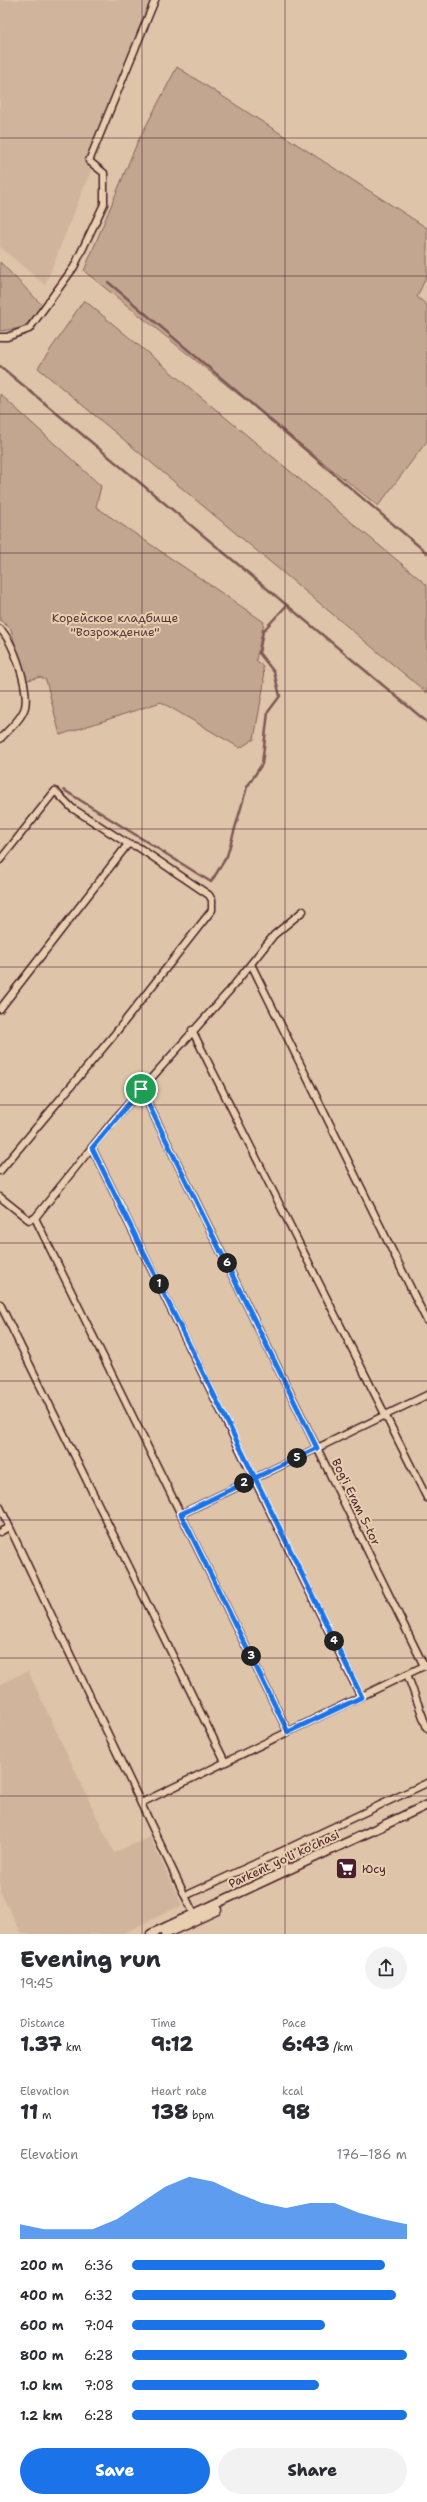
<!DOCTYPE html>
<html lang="en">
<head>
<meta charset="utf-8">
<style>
	:root { --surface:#fff; --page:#f2f2f3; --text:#2b2b33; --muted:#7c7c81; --accent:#1a73e8 }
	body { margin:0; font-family:"Shantell Sans",sans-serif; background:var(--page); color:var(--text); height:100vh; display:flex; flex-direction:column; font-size:15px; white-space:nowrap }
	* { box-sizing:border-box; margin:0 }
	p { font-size:13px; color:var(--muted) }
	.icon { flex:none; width:22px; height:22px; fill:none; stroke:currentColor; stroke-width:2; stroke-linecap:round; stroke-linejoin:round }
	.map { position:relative; height:1934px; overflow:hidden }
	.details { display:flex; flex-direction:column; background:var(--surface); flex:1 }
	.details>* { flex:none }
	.pin { position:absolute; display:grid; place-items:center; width:34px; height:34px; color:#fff; margin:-17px; border:2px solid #fff; border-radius:50%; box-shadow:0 1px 4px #0007 }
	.km { position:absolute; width:20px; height:20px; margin:-10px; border-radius:50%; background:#222; color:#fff; font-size:11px; line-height:20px; text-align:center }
	.round { display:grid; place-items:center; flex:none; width:42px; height:42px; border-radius:21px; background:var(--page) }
	.headline { display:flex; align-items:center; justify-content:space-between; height:68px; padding:0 20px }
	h1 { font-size:22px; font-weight:800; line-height:30px }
	.metrics { display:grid; grid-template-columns:repeat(3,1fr); gap:6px; height:68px; padding:4px 20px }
	.metrics div { display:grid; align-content:center }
	.metrics b { font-size:20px; font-weight:800 }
	.metrics small { font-size:11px; font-weight:400 }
	.metrics p { font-size:11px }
	.chart { height:112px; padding:8px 20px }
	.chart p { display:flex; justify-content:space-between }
	.chart svg { width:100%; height:72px; margin-top:4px; fill:var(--accent); opacity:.7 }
	.primary-button { display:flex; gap:8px; margin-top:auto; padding:8px 20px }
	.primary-button a { flex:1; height:46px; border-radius:24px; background:var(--accent); color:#fff; font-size:16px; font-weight:800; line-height:46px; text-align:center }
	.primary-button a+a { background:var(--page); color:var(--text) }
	ul { padding:0 20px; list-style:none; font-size:13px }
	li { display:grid; grid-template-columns:64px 48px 1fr; align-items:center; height:30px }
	li i { height:10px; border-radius:5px; background:var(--accent) }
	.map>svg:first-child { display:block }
	.built { fill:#d0b59c }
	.green { fill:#c3a690; stroke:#86625e }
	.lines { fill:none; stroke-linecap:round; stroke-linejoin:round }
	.stream { stroke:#7e5856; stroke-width:2.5 }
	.minor-casing { stroke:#4a1f2b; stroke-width:9 }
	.tertiary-casing { stroke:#4a1f2b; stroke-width:11 }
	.minor { stroke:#e8cfb0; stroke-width:6 }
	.tertiary { stroke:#e8cfb0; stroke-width:8 }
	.route-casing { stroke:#fff; stroke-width:8 }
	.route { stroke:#1a73e8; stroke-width:5 }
	.grid { fill:none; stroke:#4a1f2b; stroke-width:1; stroke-opacity:0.55 }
	.labels { text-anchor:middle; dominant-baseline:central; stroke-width:4; stroke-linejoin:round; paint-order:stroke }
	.park-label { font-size:12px; fill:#5c333a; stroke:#e8cfb0 }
	.street-label { font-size:12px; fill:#4a1f2b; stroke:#e8cfb0 }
	.poi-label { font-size:12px; fill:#4a1f2b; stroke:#e8cfb0; text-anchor:start }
</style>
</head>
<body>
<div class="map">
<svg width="427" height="1934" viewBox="0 0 427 1934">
	<rect width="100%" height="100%" fill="#dec4a8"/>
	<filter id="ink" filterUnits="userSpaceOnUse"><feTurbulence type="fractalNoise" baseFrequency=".025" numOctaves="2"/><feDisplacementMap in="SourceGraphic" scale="8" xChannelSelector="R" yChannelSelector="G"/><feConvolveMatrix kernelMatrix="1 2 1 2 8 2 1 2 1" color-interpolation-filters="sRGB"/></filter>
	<g filter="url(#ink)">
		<g class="built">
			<polygon points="0,0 159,0 45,285 0,247"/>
			<polygon points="28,1671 114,1853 150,1837 182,1905 122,1934 22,1934 0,1892 0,1684"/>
		</g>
		<g class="green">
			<polygon points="177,67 427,228 427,275 417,297 427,305 427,441 378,506 84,271 137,143"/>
			<polygon points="0,262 44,307 22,328 0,331"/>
			<polygon points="84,300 427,585 427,693 38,368"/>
			<polygon points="0,394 101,486 96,507 264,622 256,660 263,667 264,683 254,739 240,748 161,702 60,735 46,680 40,677 25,681 11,629 0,620"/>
		</g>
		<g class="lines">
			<g class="stream">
				<polyline points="108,282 427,553"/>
				<polyline points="0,366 427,722"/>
				<polyline points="64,790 211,882 227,856 247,787 262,764 268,712 280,696 274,672 259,653 263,631 287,605"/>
			</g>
			<defs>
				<g id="minor">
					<polyline points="0,337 7,337 29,329 74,267 104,204 104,173 89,161 155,0"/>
					<path d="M 0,629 C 14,642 29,689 25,707 C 22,719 8,730 0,739"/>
					<polyline points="0,860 55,791 72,808 128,844 138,847 209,895 212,900 212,910 113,1036 0,1171"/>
					<polyline points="251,964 427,1321"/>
					<polyline points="0,1009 128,844"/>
					<polyline points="192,1030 427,1498"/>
					<polyline points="141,1089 424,1666"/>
					<polyline points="92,1148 361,1697"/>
					<polyline points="0,1197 29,1220 35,1218 113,1121 230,990 274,935 303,911"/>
					<polyline points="35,1218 288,1732"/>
					<polyline points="0,1304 225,1762"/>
					<polyline points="0,1507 185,1896 278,1853 287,1871"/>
					<polyline points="181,1514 427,1395"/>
					<polyline points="0,1532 9,1527"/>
					<polyline points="407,1674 427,1728"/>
					<polyline points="141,1803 426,1665"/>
					<polyline points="278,1853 427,1783"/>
					<polyline points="185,1896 196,1918"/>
				</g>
				<g id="tertiary">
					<polyline points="151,1934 427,1805"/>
					<polyline points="165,1934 217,1910"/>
				</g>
			</defs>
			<use href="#minor" class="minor-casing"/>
			<use href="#tertiary" class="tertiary-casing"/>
			<use href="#minor" class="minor"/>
			<use href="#tertiary" class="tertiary"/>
		</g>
	</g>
	<g class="lines" filter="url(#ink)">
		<defs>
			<polyline id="route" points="141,1089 92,1148 255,1478 181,1514 288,1732 362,1697 255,1478 317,1448 141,1089"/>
		</defs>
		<use href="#route" class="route-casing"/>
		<use href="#route" class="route"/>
	</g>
	<path class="grid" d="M 142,0 L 142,1934M 285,0 L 285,1934M 0,138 L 427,138M 0,276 L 427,276M 0,414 L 427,414M 0,553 L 427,553M 0,691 L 427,691M 0,829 L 427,829M 0,967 L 427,967M 0,1105 L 427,1105M 0,1243 L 427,1243M 0,1381 L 427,1381M 0,1520 L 427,1520M 0,1658 L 427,1658M 0,1796 L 427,1796"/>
	<defs>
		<symbol id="supermarket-square" viewBox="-11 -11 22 22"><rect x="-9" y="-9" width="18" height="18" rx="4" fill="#4a1f2b" stroke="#e8cfb0"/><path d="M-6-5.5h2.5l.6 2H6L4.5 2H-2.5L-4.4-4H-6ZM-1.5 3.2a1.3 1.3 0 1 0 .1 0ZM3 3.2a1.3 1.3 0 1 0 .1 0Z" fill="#fff"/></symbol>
	</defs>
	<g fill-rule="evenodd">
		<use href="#supermarket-square" x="334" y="1856" width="25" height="25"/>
	</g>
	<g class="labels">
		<g class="park-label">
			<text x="115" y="618">Корейское кладбище<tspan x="115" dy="14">"Возрождение"</tspan></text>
		</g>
		<g class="street-label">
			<text transform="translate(356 1502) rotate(64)">Bog'i Eram 5-tor</text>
			<text transform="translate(284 1859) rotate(-25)">Parkent yo'li ko'chasi</text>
		</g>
		<g class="poi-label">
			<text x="362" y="1869">Юсу</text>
		</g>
	</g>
</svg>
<div class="pin" style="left:141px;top:1089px;background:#1e9e55"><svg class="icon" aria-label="arrive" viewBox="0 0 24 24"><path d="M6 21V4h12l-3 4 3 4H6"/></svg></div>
<b class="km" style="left:159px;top:1284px">1</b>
<b class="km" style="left:244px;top:1483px">2</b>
<b class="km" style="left:251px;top:1656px">3</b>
<b class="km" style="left:334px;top:1641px">4</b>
<b class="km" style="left:297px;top:1458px">5</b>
<b class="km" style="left:227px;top:1263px">6</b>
</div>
<section class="details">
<div class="headline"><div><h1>Evening run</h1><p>19:45</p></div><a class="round"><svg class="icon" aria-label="share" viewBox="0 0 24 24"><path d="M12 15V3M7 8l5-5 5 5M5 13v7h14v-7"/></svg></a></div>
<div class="metrics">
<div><p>Distance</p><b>1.37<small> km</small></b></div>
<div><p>Time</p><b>9:12</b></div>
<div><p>Pace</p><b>6:43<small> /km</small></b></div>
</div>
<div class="metrics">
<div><p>Elevation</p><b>11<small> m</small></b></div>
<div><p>Heart rate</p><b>138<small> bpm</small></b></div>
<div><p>kcal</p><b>98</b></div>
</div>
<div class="chart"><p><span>Elevation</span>176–186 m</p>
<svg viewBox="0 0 160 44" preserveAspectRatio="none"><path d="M0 44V35L10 38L20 38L30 38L40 32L50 22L60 12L70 6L80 9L90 16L100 22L110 25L120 22L130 22L140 28L150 32L160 35V44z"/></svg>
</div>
<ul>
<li><b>200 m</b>6:36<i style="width:92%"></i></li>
<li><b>400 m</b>6:32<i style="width:96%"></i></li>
<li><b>600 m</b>7:04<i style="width:70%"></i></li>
<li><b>800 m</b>6:28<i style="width:100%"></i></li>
<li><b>1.0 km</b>7:08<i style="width:68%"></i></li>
<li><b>1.2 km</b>6:28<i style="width:100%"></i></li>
</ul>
<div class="primary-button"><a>Save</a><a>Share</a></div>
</section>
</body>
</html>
